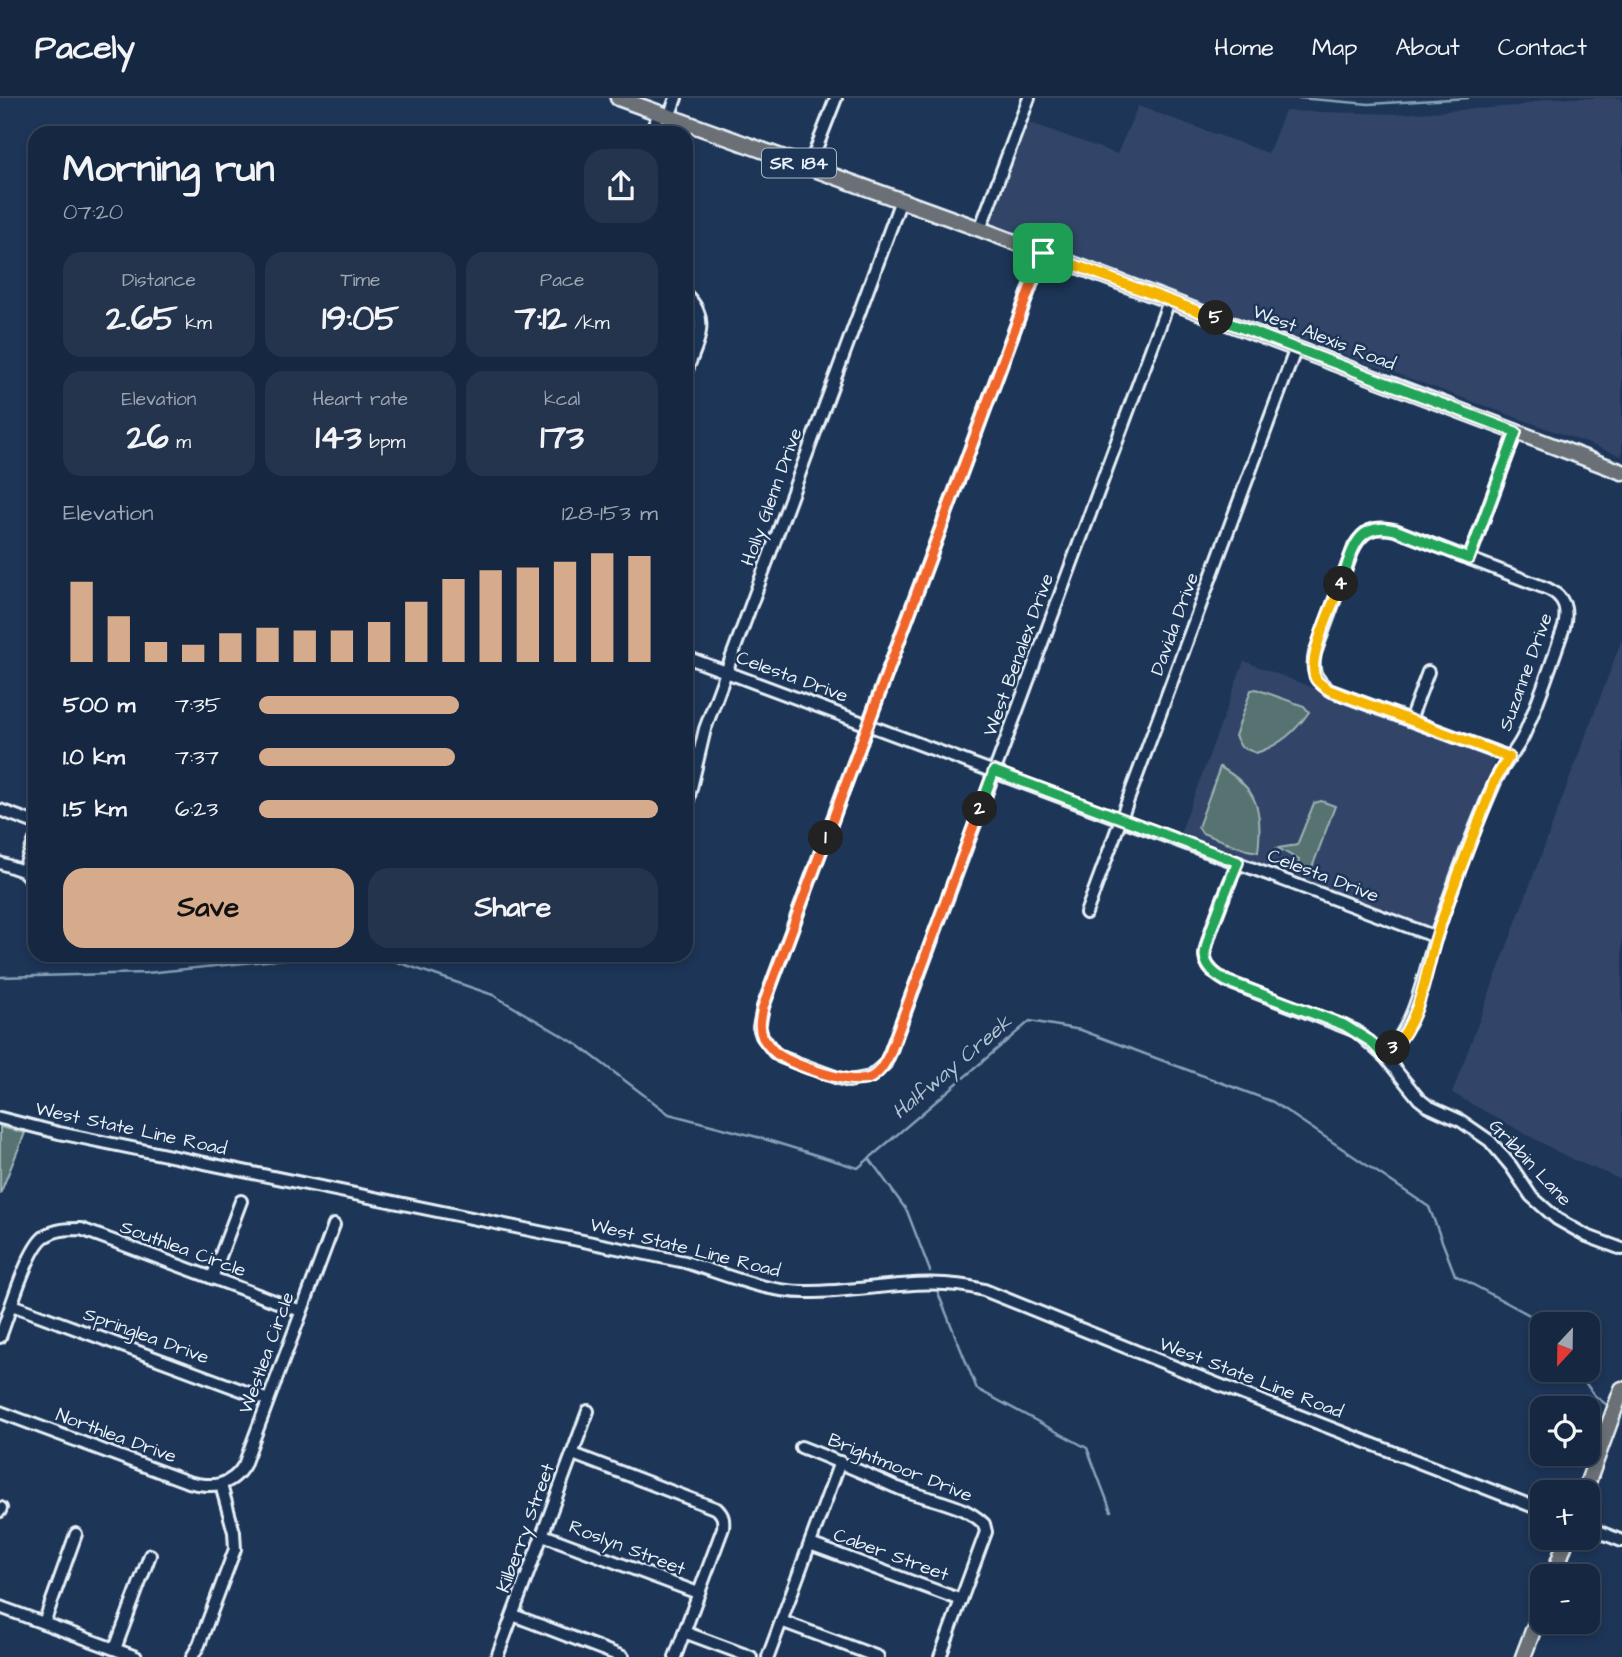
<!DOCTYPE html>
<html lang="en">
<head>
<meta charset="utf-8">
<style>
	:root { --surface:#162841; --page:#23344c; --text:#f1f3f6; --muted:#9ea6b1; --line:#35445a; --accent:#d6ab8b }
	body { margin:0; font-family:"Architects Daughter",sans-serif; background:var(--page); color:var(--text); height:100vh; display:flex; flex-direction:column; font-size:26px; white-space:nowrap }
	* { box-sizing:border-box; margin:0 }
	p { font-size:23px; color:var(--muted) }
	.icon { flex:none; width:38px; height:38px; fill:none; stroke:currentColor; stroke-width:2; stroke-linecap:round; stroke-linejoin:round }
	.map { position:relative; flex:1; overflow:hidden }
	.side { position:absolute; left:28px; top:28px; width:665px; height:836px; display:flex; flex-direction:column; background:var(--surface); border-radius:21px; box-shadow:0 4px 10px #0003,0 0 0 2px var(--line) }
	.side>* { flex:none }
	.needle { width:46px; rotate:202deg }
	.buttons { position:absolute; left:1530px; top:1214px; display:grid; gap:14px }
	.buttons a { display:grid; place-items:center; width:70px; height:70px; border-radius:14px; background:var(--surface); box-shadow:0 4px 10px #0003,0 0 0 2px var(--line); font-size:35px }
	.pin { position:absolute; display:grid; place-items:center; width:60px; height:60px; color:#fff; margin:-30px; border-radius:14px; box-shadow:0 4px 10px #0006 }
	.km { position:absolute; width:35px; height:35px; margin:-18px; border-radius:50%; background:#222; color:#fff; font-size:19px; line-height:35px; text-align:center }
	.round { display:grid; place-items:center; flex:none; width:74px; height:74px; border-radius:21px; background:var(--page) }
	.head { display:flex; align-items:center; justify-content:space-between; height:119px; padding:0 35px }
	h1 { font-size:38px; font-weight:800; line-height:52px }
	.metrics { display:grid; grid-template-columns:repeat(3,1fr); gap:10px; height:119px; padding:7px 35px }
	.metrics div { display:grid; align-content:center; border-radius:18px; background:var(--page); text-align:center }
	.metrics b { font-size:35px; font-weight:800 }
	.metrics small { font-size:19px; font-weight:400 }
	.metrics p { font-size:19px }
	.chart { height:196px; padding:14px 35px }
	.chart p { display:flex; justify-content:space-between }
	.chart svg { width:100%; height:126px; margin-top:7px; stroke:var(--accent); stroke-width:6 }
	.cta { display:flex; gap:14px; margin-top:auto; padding:14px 35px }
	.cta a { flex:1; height:80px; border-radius:21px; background:var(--accent); color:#111; font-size:28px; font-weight:800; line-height:80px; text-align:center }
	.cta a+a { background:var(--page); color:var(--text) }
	ul { padding:0 35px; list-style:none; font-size:23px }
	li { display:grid; grid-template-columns:112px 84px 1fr; align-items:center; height:52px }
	li i { height:18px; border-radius:9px; background:var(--accent) }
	header { display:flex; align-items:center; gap:42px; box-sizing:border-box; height:98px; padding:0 35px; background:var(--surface); border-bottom:2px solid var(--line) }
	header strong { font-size:33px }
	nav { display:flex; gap:38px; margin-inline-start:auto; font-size:24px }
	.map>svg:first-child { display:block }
	.built { fill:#304468 }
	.green { fill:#567371; stroke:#9fb2b4; stroke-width:2 }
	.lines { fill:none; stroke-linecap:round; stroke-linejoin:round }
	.stream { stroke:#86a1b7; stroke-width:2.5 }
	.minor-casing { stroke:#e8f1f8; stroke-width:16 }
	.major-casing { stroke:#e8f1f8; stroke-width:19 }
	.minor { stroke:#1d3557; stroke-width:10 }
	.major { stroke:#6a7074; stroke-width:14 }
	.split-1-casing { stroke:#fff; stroke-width:14 }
	.split-2-casing { stroke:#fff; stroke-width:14 }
	.split-3-casing { stroke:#fff; stroke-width:14 }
	.split-4-casing { stroke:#fff; stroke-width:14 }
	.split-5-casing { stroke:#fff; stroke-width:14 }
	.split-6-casing { stroke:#fff; stroke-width:14 }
	.split-1 { stroke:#f0652b; stroke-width:9 }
	.split-2 { stroke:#f0652b; stroke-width:9 }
	.split-3 { stroke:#22a559; stroke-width:9 }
	.split-4 { stroke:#f5b400; stroke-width:9 }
	.split-5 { stroke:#22a559; stroke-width:9 }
	.split-6 { stroke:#f5b400; stroke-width:9 }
	.labels { text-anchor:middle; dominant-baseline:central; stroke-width:5; stroke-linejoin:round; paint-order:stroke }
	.shield { fill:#1d3557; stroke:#abb9c8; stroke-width:2 }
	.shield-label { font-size:18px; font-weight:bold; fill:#e8f1f8 }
	.street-label { font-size:19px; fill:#e8f1f8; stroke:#1d3557 }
	.water-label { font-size:21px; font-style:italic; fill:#afc2d2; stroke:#1d3557 }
</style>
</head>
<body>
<header>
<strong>Pacely</strong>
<nav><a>Home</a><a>Map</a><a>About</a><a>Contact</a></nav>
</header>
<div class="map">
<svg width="1622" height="1559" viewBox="0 0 1622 1559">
	<rect width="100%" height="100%" fill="#1d3557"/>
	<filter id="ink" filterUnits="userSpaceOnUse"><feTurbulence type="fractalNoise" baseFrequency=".0143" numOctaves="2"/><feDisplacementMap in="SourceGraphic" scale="14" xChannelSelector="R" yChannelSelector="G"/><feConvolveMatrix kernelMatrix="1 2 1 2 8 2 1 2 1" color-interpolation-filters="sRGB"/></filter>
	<g filter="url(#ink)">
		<g class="built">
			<polygon points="1550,0 1622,0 1622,358 986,126 1028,24 1117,56 1138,8 1268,55 1285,13 1400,16 1518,8"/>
			<polygon points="1622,541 1622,1082 1567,1059 1452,995"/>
			<polygon points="1244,563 1495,661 1431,832 1180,736"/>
		</g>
		<g class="green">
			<path d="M 1256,591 L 1304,608 L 1309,614 C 1295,634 1280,647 1256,655 L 1241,649 L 1235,638 L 1251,592 Z"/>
			<path d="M 1220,669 C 1258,690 1263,713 1258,754 L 1247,752 L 1202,735 L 1198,729 Z"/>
			<polygon points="1321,703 1335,708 1310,775 1297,771 1299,762 1278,750 1297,747 1314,705"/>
			<polygon points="0,1029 25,1035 0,1096"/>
		</g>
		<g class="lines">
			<g class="stream">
				<polyline points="1299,0 1369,6 1468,0"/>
				<polyline points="380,858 493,897 578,947 669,1016 761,1040 858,1070 1030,923 1081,932 1273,1004 1429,1109 1455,1177 1537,1221 1542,1227"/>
				<polyline points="0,879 147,875 314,858"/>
				<polyline points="869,1060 907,1113 930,1173"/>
				<polyline points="938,1195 977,1291 1087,1350 1111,1413"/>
				<polyline points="1576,1272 1595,1298 1611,1310"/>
			</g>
			<defs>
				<g id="minor">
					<polyline points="669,19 676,0"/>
					<polyline points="651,35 659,15"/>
					<polyline points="809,69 836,0"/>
					<polyline points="980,131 1029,0"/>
					<polyline points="1043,155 763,909 759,929 762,938 774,954 781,959 838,980 849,983 870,979 885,966 890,955 1169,203"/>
					<path d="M 686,197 C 712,221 697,246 686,274"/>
					<polyline points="1469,461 1516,334"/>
					<polyline points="686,559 1436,839"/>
					<polyline points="1410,622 1428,574"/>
					<polyline points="686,711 705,631 901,102"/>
					<polyline points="0,712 35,725"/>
					<path d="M 1238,764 C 1231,781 1204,844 1205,858 C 1206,870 1216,877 1226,883 L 1356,933 L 1385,959 L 1419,1001 L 1428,1008 L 1461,1023 L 1490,1043 L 1511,1068 L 1531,1098 L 1557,1121 L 1587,1138 L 1622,1151"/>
					<polyline points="0,765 23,773 35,785"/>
					<polyline points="23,773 35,742"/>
					<polyline points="1086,815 1296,250"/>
					<path d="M 1385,959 C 1417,924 1422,881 1436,838 C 1453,787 1473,733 1495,684 C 1502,667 1515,655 1523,639 C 1539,604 1551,566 1564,529 C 1568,511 1565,499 1548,491 L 1395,432 C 1375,428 1364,431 1354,449 L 1315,555 C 1311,573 1315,580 1329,592 L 1509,659"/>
					<path d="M 0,1020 L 59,1035 L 685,1164 C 724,1176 764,1194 806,1194 C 865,1195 925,1176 984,1192 L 1217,1286 L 1542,1412"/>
					<polyline points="212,1180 241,1103"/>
					<polyline points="12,1207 268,1302"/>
					<path d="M 0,1239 C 9,1216 27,1152 44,1139 C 56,1131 67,1131 81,1131 L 301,1213"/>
					<path d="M 0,1314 L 188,1384 C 212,1390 231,1389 244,1367 L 334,1127"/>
					<path d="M 801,1349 C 835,1362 866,1376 898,1390 C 925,1401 963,1405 984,1426 L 986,1434 L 940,1559"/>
					<path d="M 573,1356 L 717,1411 C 723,1417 724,1421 723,1430 L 675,1559"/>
					<polyline points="0,1413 1,1410"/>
					<polyline points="1587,1429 1622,1443"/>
					<polyline points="543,1437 698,1495"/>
					<polyline points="810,1446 961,1502"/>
					<polyline points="0,1509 136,1559"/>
					<polyline points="513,1517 623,1559"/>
					<polyline points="781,1523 878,1559"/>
					<polyline points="44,1525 76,1436"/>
					<polyline points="684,1534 751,1559"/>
					<polyline points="115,1551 150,1457"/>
					<polyline points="192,1559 199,1547 235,1451 234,1434 221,1387"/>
					<polyline points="497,1559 588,1313"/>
					<polyline points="768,1559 840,1364"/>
				</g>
				<g id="major">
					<polyline points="618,0 980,131 1622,374"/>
					<polyline points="1584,1395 1622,1291"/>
					<polyline points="1553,1479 1567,1440"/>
					<polyline points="1523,1559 1542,1509"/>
				</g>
			</defs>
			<use href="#minor" class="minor-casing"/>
			<use href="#major" class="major-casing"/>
			<use href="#minor" class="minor"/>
			<use href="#major" class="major"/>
		</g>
	</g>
	<g class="lines" filter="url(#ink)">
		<defs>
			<polyline id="split-1" points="826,740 1043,155"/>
			<path id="split-2" d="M 826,740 L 763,909 C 761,920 758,929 763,940 C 767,946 772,952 777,956 C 794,967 851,988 870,980 C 880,975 885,965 890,955 L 980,711"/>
			<path id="split-3" d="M 980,711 L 994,673 L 1238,764 C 1231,781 1204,844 1205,858 C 1206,870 1216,877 1226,883 L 1344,927 L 1370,943 L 1385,959 L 1393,950"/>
			<path id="split-4" d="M 1341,486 C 1334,504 1305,564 1316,581 C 1318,585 1325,589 1329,592 L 1509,659 L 1495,682 C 1475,734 1453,786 1436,840 C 1425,876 1421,921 1393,950"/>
			<path id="split-5" d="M 1216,220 L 1516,334 L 1469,461 L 1395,432 C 1355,422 1352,456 1341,486"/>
			<polyline id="split-6" points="1043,155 1216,220"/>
		</defs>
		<use href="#split-1" class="split-1-casing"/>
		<use href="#split-2" class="split-2-casing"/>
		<use href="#split-3" class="split-3-casing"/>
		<use href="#split-4" class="split-4-casing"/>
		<use href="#split-5" class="split-5-casing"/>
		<use href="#split-6" class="split-6-casing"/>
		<use href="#split-1" class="split-1"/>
		<use href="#split-2" class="split-2"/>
		<use href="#split-3" class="split-3"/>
		<use href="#split-4" class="split-4"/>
		<use href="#split-5" class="split-5"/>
		<use href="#split-6" class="split-6"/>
	</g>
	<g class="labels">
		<rect class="shield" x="762" y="50.5" width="74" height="29" rx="5"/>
		<g class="shield-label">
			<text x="799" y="65">SR 184</text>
		</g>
		<g class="street-label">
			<text transform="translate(1324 240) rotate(21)">West Alexis Road</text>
			<text transform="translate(772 399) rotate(-70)">Holly Glenn Drive</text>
			<text transform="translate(1175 526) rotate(-70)">Davida Drive</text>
			<text transform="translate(1019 557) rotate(-70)">West Benalex Drive</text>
			<text transform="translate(1526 574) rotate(-70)">Suzanne Drive</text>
			<text transform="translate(792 579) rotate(20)">Celesta Drive</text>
			<text transform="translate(1323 778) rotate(21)">Celesta Drive</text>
			<text transform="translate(131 1031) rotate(12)">West State Line Road</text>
			<text transform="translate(1530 1065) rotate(47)">Gribbin Lane</text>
			<text transform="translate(685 1150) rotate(14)">West State Line Road</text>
			<text transform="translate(183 1151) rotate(20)">Southlea Circle</text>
			<text transform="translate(146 1238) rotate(20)">Springlea Drive</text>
			<text transform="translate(267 1255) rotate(-70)">Westlea Circle</text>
			<text transform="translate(1251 1280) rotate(21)">West State Line Road</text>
			<text transform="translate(116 1338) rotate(20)">Northlea Drive</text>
			<text transform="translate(900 1370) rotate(22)">Brightmoor Drive</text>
			<text transform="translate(526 1430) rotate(-70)">Kilberry Street</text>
			<text transform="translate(627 1450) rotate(21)">Roslyn Street</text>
			<text transform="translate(891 1457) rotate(20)">Caber Street</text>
		</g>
		<g class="water-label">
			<text transform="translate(952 969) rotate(-40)">Halfway Creek</text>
		</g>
	</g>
</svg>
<div class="buttons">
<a><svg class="needle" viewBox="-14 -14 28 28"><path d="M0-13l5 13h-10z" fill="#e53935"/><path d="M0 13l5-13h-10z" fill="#9ea6b1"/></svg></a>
<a><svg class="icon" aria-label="locate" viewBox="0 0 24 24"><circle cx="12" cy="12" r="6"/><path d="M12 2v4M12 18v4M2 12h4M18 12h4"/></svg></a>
<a>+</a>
<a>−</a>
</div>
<div class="pin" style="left:1043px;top:155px;background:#1e9e55"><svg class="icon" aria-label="arrive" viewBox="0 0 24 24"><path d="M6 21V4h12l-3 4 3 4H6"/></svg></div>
<b class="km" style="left:826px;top:740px">1</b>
<b class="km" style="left:980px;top:711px">2</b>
<b class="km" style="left:1393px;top:950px">3</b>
<b class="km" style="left:1341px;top:486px">4</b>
<b class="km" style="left:1216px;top:220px">5</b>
<section class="side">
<div class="head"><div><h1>Morning run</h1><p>07:20</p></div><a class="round"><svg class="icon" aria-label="share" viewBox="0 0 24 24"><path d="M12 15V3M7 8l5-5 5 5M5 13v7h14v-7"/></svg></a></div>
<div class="metrics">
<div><p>Distance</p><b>2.65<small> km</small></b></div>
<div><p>Time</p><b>19:05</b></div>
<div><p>Pace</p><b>7:12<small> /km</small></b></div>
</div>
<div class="metrics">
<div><p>Elevation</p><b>26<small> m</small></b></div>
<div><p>Heart rate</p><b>143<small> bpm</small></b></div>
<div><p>kcal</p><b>173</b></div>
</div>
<div class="chart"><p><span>Elevation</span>128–153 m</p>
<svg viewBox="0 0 160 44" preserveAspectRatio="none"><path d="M5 44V16M15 44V28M25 44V37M35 44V38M45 44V34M55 44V32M65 44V33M75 44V33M85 44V30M95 44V23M105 44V15M115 44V12M125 44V11M135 44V9M145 44V6M155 44V7"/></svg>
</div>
<ul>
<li><b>500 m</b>7:35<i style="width:50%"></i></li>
<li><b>1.0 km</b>7:37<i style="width:49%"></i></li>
<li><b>1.5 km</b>6:23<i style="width:100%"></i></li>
</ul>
<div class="cta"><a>Save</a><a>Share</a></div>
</section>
</div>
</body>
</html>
